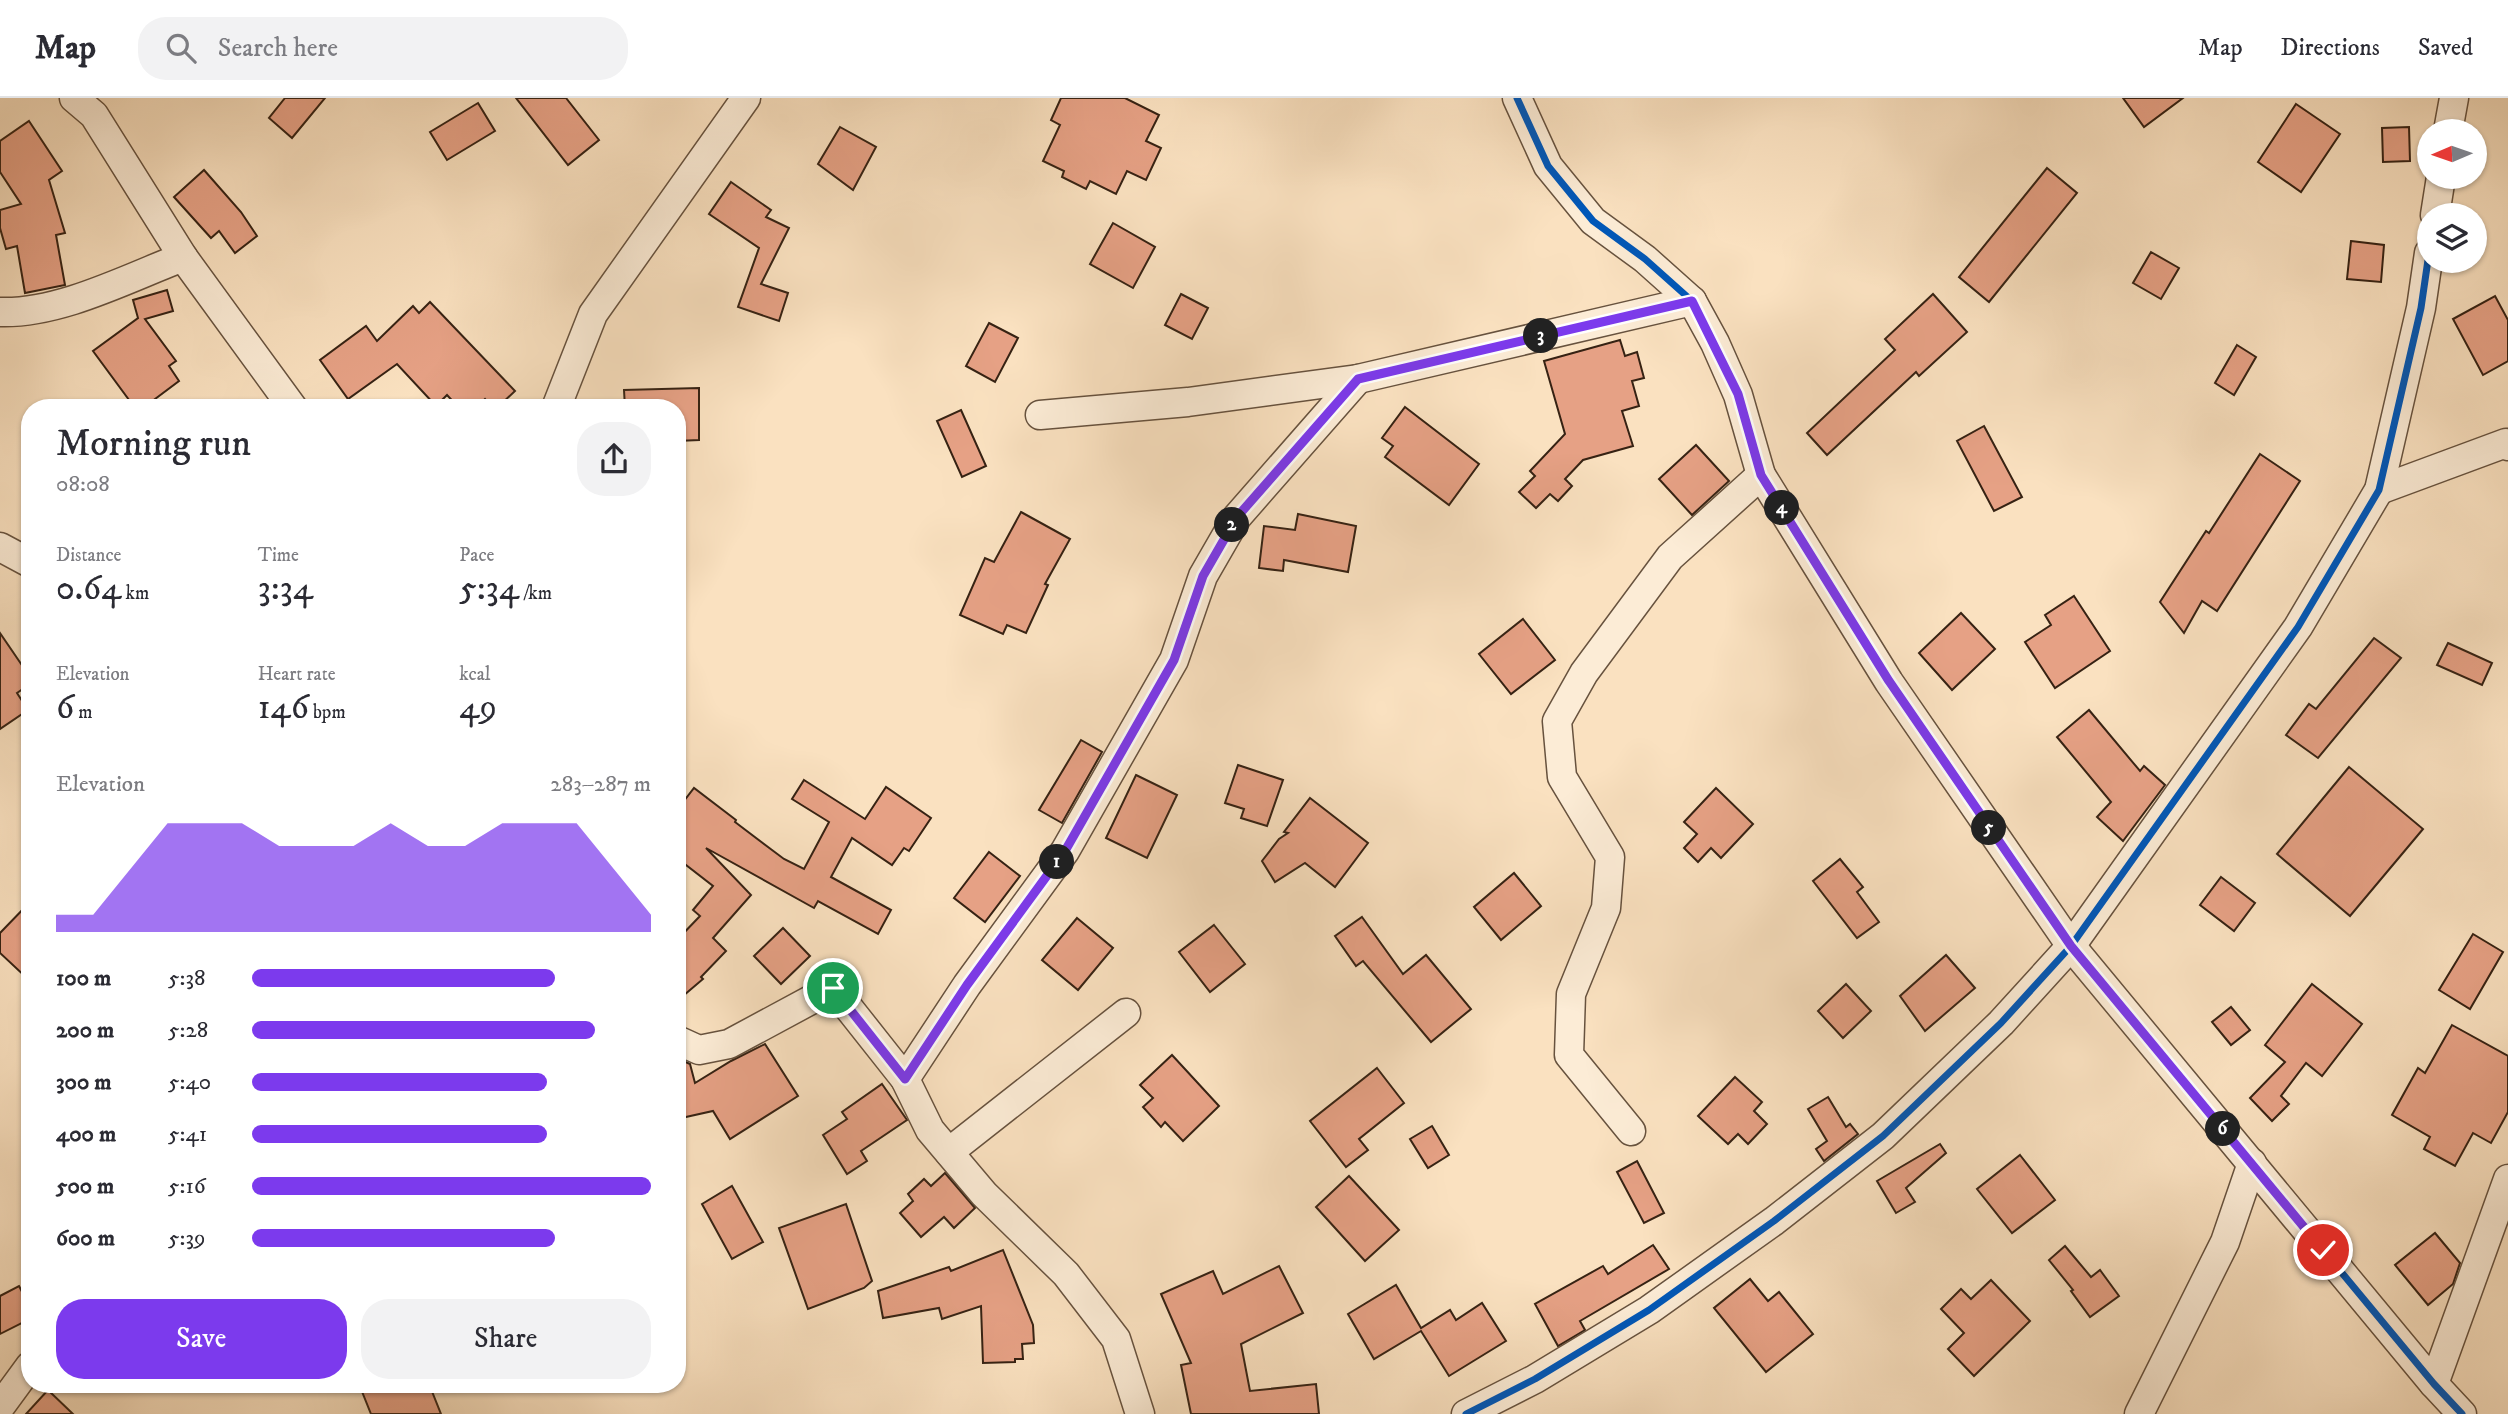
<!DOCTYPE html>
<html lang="en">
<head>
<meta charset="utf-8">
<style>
	:root { --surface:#fff; --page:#f2f2f3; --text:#2b2b33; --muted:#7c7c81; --line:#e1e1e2; --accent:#7c3aed }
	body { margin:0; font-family:"IM FELL DW Pica",serif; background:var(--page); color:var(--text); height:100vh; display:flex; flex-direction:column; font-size:26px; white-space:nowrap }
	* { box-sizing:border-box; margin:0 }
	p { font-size:23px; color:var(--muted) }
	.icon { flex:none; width:38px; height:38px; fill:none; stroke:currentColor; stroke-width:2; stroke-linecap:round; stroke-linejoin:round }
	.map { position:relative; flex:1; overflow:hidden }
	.panel { position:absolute; left:21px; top:301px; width:665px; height:994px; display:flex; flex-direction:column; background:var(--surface); border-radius:28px; box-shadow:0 2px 5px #0004 }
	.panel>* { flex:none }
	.needle { width:46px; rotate:268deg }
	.controls { position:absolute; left:2417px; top:21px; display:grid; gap:14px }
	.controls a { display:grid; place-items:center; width:70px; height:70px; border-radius:50%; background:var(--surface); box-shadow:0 2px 5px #0004; font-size:35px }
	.pin { position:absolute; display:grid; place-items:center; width:60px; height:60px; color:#fff; margin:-30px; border:4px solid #fff; border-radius:50%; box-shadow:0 2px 7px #0007 }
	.km { position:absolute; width:35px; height:35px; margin:-18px; border-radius:50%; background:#222; color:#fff; font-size:19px; line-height:35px; text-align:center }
	.round { display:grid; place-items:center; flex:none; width:74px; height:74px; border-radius:28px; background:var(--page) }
	.overview { display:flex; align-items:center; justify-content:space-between; height:119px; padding:0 35px }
	h1 { font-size:38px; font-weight:600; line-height:52px }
	.figures { display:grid; grid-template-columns:repeat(3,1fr); gap:10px; height:119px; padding:7px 35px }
	.figures div { display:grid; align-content:center }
	.figures b { font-size:35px; font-weight:600 }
	.figures small { font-size:19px; font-weight:400 }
	.figures p { font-size:19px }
	.chart { height:196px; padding:14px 35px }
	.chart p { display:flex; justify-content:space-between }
	.chart svg { width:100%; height:126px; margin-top:7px; fill:var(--accent); opacity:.7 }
	.primary-button { display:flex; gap:14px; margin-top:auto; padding:14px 35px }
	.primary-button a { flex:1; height:80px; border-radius:28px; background:var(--accent); color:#fff; font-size:28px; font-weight:600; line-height:80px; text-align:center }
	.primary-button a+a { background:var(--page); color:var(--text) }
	ul { padding:0 35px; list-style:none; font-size:23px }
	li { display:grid; grid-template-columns:112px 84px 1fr; align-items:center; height:52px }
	li i { height:18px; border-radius:9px; background:var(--accent) }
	header { display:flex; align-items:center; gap:42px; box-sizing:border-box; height:98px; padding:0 35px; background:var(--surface); border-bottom:2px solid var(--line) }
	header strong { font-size:33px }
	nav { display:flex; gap:38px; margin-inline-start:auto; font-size:24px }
	.search { width:490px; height:63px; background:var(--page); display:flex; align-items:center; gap:18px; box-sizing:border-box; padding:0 24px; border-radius:28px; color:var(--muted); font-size:26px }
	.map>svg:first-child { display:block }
	.building { fill:#e6a185; stroke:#362213; stroke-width:2 }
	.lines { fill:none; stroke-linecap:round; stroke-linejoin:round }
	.street-casing { stroke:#67523e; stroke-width:31 }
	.street { stroke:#fcecd6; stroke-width:28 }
	.cycleway-casing { stroke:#fcecd6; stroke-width:11 }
	.cycleway { stroke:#0057b8; stroke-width:7 }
	.route-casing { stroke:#fff; stroke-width:14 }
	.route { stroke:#7c3aed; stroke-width:9 }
</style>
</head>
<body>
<header>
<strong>Map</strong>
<div class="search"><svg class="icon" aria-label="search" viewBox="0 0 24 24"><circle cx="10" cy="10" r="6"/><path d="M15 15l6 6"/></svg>Search here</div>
<nav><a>Map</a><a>Directions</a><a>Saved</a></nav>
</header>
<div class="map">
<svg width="2508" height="1316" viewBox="0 0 2508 1316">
	<rect width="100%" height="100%" fill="#fae1c0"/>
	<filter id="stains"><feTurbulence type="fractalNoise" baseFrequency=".00286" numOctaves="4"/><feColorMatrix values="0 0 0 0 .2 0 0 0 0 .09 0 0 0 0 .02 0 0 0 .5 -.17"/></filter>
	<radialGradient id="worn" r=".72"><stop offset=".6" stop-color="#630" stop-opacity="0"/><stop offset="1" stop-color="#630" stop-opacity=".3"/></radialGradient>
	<g class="building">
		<polygon points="285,0 325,0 292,40 269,20"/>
		<polygon points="516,0 566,0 599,42 568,67"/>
		<polygon points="1061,0 1125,0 1159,17 1146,43 1161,50 1146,82 1127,73 1116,96 1090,83 1086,91 1062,79 1064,73 1043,63 1060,27 1051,22"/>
		<polygon points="2123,0 2183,0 2144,29"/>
		<polygon points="478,5 495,33 447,62 430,34"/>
		<polygon points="2296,6 2340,36 2301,94 2258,64"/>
		<polygon points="29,23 62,73 49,82 65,135 56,137 65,187 25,195 17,148 6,151 0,130 0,112 21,106 0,74 0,43"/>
		<polygon points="840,29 876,49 853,92 818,66"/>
		<polygon points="2409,29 2410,63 2383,64 2382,30"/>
		<polygon points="2047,70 2077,95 1989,204 1959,179"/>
		<polygon points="204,72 241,114 257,138 235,155 219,133 211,140 174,99"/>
		<polygon points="731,84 771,112 766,119 789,130 761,186 788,195 779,223 738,209 759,150 709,116"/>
		<polygon points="1113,125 1155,149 1133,190 1090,166"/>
		<polygon points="2351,143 2384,147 2381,184 2347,181"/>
		<polygon points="2151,154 2179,170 2161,201 2133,185"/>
		<polygon points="167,192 173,213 145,221 176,263 169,268 179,283 143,310 135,310 93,253 138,220 133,202"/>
		<polygon points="1181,196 1208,210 1192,241 1165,227"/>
		<polygon points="1933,196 1967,234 1919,278 1916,274 1827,357 1807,335 1895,252 1885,241"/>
		<polygon points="2495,198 2508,222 2508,263 2483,277 2453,221"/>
		<polygon points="430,204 515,293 497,310 493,310 485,301 476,310 459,310 447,297 436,308 397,266 348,301 320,262 366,228 377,243 413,208 419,215"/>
		<polygon points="989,225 1018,240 995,284 966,268"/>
		<polygon points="1620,242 1625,258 1637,254 1644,280 1632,283 1639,308 1622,313 1633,348 1583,362 1565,381 1572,388 1558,403 1550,396 1536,410 1519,394 1535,378 1530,373 1565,336 1544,263"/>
		<polygon points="2237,247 2256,259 2234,297 2215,285"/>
		<polygon points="699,290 699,342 677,343 677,310 625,310 624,292"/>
		<polygon points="1405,309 1479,366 1449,407 1385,359 1393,348 1382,340"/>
		<polygon points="961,312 986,368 962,379 937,323"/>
		<polygon points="1984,328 2022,399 1994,413 1957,343"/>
		<polygon points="1696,347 1729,383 1692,417 1659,381"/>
		<polygon points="2260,356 2300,383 2217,513 2202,503 2184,535 2160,504 2206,433 2209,435"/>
		<polygon points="1021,414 1070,441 1045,486 1048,487 1026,535 1007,527 1003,536 960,517 985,460 994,464"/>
		<polygon points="1298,416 1356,428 1348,474 1284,462 1283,473 1259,470 1264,428 1295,432"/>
		<polygon points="2074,498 2110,553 2055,590 2025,544 2051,527 2045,517"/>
		<polygon points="1961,515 1995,551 1952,592 1919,555"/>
		<polygon points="1523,521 1555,562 1511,596 1479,556"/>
		<polygon points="0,535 30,579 30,586 17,595 28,612 0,631"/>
		<polygon points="2374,540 2401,560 2318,660 2286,637 2309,606 2316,611"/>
		<polygon points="2448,545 2492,565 2482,587 2437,567"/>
		<polygon points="2089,612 2140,673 2144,668 2165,687 2123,743 2097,719 2111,704 2057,639"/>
		<polygon points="1081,642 1102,654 1062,725 1039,712"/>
		<polygon points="1238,667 1283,682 1267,728 1241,720 1244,711 1225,705"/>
		<polygon points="2349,669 2423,731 2350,818 2277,756"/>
		<polygon points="1136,677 1177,697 1147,760 1106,740"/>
		<polygon points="804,682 865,721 886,689 931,720 909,753 904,750 892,767 852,740 831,779 891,812 878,836 818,803 814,810 706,750 751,797 713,840 726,853 701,879 703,881 677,903 677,842 700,818 693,812 713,788 677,760 677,712 694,690 736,722 735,724 784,761 804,771 829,724 792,701"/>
		<polygon points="1716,690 1753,726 1721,760 1711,750 1698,764 1684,750 1697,736 1684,724"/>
		<polygon points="1310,700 1368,745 1335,789 1305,765 1275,784 1262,763 1279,741 1288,735 1284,734"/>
		<polygon points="989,754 1020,778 985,824 954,800"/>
		<polygon points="1840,761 1863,789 1857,794 1879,824 1857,840 1813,783"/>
		<polygon points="1514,775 1541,808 1501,842 1474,809"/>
		<polygon points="2221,779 2255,805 2234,833 2200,807"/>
		<polygon points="30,804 30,883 0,855 0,835"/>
		<polygon points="1362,819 1403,876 1426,857 1471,911 1431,944 1363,863 1356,868 1335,838"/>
		<polygon points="1077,820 1113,850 1078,892 1042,862"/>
		<polygon points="1214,827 1245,866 1210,894 1179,854"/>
		<polygon points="783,830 810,858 781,886 754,858"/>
		<polygon points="2473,836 2503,854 2470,911 2439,892"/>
		<polygon points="1946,857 1975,890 1925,933 1900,898"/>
		<polygon points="1846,886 1871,913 1843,940 1818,913"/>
		<polygon points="2312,886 2362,926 2322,978 2306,965 2281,998 2289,1006 2272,1023 2250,1000 2285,964 2265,947"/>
		<polygon points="2231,909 2250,932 2231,947 2212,924"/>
		<polygon points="2452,927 2508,958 2508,1014 2491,1045 2473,1035 2455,1068 2424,1051 2430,1039 2392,1017 2418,970 2425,975"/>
		<polygon points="765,946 798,998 730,1041 713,1013 677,1021 677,960 690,966 695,985 731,963"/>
		<polygon points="1172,957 1219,1008 1183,1043 1165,1024 1161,1029 1143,1009 1153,1000 1140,987"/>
		<polygon points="1377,970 1404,1005 1359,1041 1368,1052 1346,1069 1310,1023"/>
		<polygon points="1735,979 1762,1004 1754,1013 1767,1026 1748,1046 1738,1036 1728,1046 1698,1018"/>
		<polygon points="882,986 907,1022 861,1053 867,1063 847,1076 823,1037 847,1021 842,1014"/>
		<polygon points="1828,999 1846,1029 1850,1026 1858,1036 1824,1063 1816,1051 1827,1043 1808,1011"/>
		<polygon points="1432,1028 1449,1057 1428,1070 1410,1041"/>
		<polygon points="1940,1046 1946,1055 1906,1090 1915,1104 1896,1115 1877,1083"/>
		<polygon points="2020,1057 2055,1102 2012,1135 1977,1091"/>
		<polygon points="1637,1063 1664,1115 1644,1125 1617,1074"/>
		<polygon points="945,1075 975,1110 954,1130 944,1119 921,1139 900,1115 913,1103 908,1096 924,1081 931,1088"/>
		<polygon points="1349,1078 1399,1132 1365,1163 1316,1109"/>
		<polygon points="732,1088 763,1144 732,1161 702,1106"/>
		<polygon points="846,1106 872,1183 864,1190 808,1211 779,1130"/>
		<polygon points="2435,1135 2460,1165 2453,1186 2428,1207 2395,1167"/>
		<polygon points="1653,1147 1669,1171 1580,1223 1585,1232 1558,1248 1535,1206 1603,1168 1608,1176"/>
		<polygon points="2065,1148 2091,1179 2100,1172 2119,1198 2090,1219 2071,1193 2073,1192 2049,1162"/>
		<polygon points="1003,1152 1033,1227 1034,1245 1022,1246 1023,1261 1015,1261 1015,1264 983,1265 981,1208 942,1221 939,1210 883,1220 878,1193 949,1169 951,1173"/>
		<polygon points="1279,1168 1303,1215 1241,1246 1250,1293 1316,1286 1319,1316 1191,1316 1181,1267 1191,1265 1161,1196 1213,1173 1223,1196"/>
		<polygon points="1750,1181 1768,1203 1779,1194 1813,1236 1766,1274 1714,1210"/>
		<polygon points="1991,1182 2030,1223 1974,1278 1948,1251 1964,1235 1941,1211 1961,1191 1971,1201"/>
		<polygon points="1396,1187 1421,1230 1450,1212 1456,1222 1482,1205 1506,1243 1449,1278 1421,1233 1374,1261 1348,1216"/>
		<polygon points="19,1188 30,1209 30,1221 0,1236 0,1198"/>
		<polygon points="359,1286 429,1286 441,1316 371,1316"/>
		<polygon points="48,1292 73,1316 26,1316"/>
	</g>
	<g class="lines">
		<defs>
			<g id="street">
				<polyline points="74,0 94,17 183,159 293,310"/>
				<polyline points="1517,0 1548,68 1593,123 1645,161 1692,203 1715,245 1738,297 1761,377 1889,584 2071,848 2434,1286 2462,1316"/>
				<polyline points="2448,33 2454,0"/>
				<polyline points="2435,117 2441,79"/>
				<path d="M 0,214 C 60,216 128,180 183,159"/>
				<polyline points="556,310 593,216 746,0"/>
				<polyline points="1040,317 1188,304 1358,281 1692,203"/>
				<polyline points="2379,392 2506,345 2508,348"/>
				<polyline points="0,449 30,465"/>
				<polyline points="677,942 699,952 729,946 833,890 905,981 930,1032 984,1096 1066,1176 1116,1241 1140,1316"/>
				<polyline points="905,981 967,887 1065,753 1174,562 1203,478 1237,419 1358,281"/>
				<polyline points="1631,1033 1569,957 1571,896 1606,810 1610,759 1562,679 1557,623 1584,575 1670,459 1761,377"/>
				<polyline points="949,1054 1126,915"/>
				<polyline points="2434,1286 2508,1081"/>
				<polyline points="0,1309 30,1268"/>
				<polyline points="1466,1316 1535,1281 1649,1212 1774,1123 1883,1038 2001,925 2071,848 2298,529 2379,392 2421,210 2429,155"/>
				<polyline points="2139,1316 2225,1144 2252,1065"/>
			</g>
		</defs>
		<use href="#street" class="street-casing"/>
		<use href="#street" class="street"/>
		<defs>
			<g id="cycleway">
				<polyline points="1517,0 1548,68 1593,123 1645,161 1692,203 1715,245 1738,297 1761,377 1889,584 2071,848 2434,1286 2462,1316"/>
				<polyline points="1466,1316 1535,1281 1649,1212 1774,1123 1883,1038 2001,925 2071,848 2298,529 2379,392 2421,210 2429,155"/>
			</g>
		</defs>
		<use href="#cycleway" class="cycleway-casing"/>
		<use href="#cycleway" class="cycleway"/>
	</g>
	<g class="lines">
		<defs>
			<polyline id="route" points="833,890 905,981 967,887 1065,753 1174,562 1203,478 1237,419 1358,281 1692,203 1738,296 1761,377 1889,583 2071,848 2323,1152"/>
		</defs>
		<use href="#route" class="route-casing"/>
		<use href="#route" class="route"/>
	</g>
	<rect width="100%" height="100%" filter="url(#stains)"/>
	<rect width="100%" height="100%" fill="url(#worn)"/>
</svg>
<div class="controls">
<a><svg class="needle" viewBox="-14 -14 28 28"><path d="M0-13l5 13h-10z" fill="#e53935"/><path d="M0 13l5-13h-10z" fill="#7c7c81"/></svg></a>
<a><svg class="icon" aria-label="layers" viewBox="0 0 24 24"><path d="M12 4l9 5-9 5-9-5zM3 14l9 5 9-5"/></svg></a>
</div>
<div class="pin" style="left:833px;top:890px;background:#1e9e55"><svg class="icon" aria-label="arrive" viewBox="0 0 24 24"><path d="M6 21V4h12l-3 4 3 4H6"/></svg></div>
<div class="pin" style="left:2323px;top:1152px;background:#d93025"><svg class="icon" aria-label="check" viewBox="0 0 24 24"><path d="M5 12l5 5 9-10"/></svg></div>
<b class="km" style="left:1057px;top:764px">1</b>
<b class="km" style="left:1232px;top:427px">2</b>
<b class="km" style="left:1541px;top:238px">3</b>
<b class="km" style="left:1782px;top:410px">4</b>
<b class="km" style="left:1989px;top:730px">5</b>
<b class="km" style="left:2223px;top:1031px">6</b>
<section class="panel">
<div class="overview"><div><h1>Morning run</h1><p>08:08</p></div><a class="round"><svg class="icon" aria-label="share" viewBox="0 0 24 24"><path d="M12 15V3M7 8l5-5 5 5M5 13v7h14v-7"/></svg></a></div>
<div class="figures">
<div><p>Distance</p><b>0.64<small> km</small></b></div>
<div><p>Time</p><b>3:34</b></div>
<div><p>Pace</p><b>5:34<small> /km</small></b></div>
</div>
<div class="figures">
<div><p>Elevation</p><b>6<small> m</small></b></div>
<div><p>Heart rate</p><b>146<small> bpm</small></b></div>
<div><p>kcal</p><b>49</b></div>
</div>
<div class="chart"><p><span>Elevation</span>283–287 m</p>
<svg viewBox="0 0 160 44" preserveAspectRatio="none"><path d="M0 44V38L10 38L20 22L30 6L40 6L50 6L60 14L70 14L80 14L90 6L100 14L110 14L120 6L130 6L140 6L150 22L160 38V44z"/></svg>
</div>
<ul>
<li><b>100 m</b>5:38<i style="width:76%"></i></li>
<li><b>200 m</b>5:28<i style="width:86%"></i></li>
<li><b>300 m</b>5:40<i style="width:74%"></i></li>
<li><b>400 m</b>5:41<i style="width:74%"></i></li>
<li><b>500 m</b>5:16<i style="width:100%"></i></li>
<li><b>600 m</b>5:39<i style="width:76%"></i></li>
</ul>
<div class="primary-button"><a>Save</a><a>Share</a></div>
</section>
</div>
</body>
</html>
